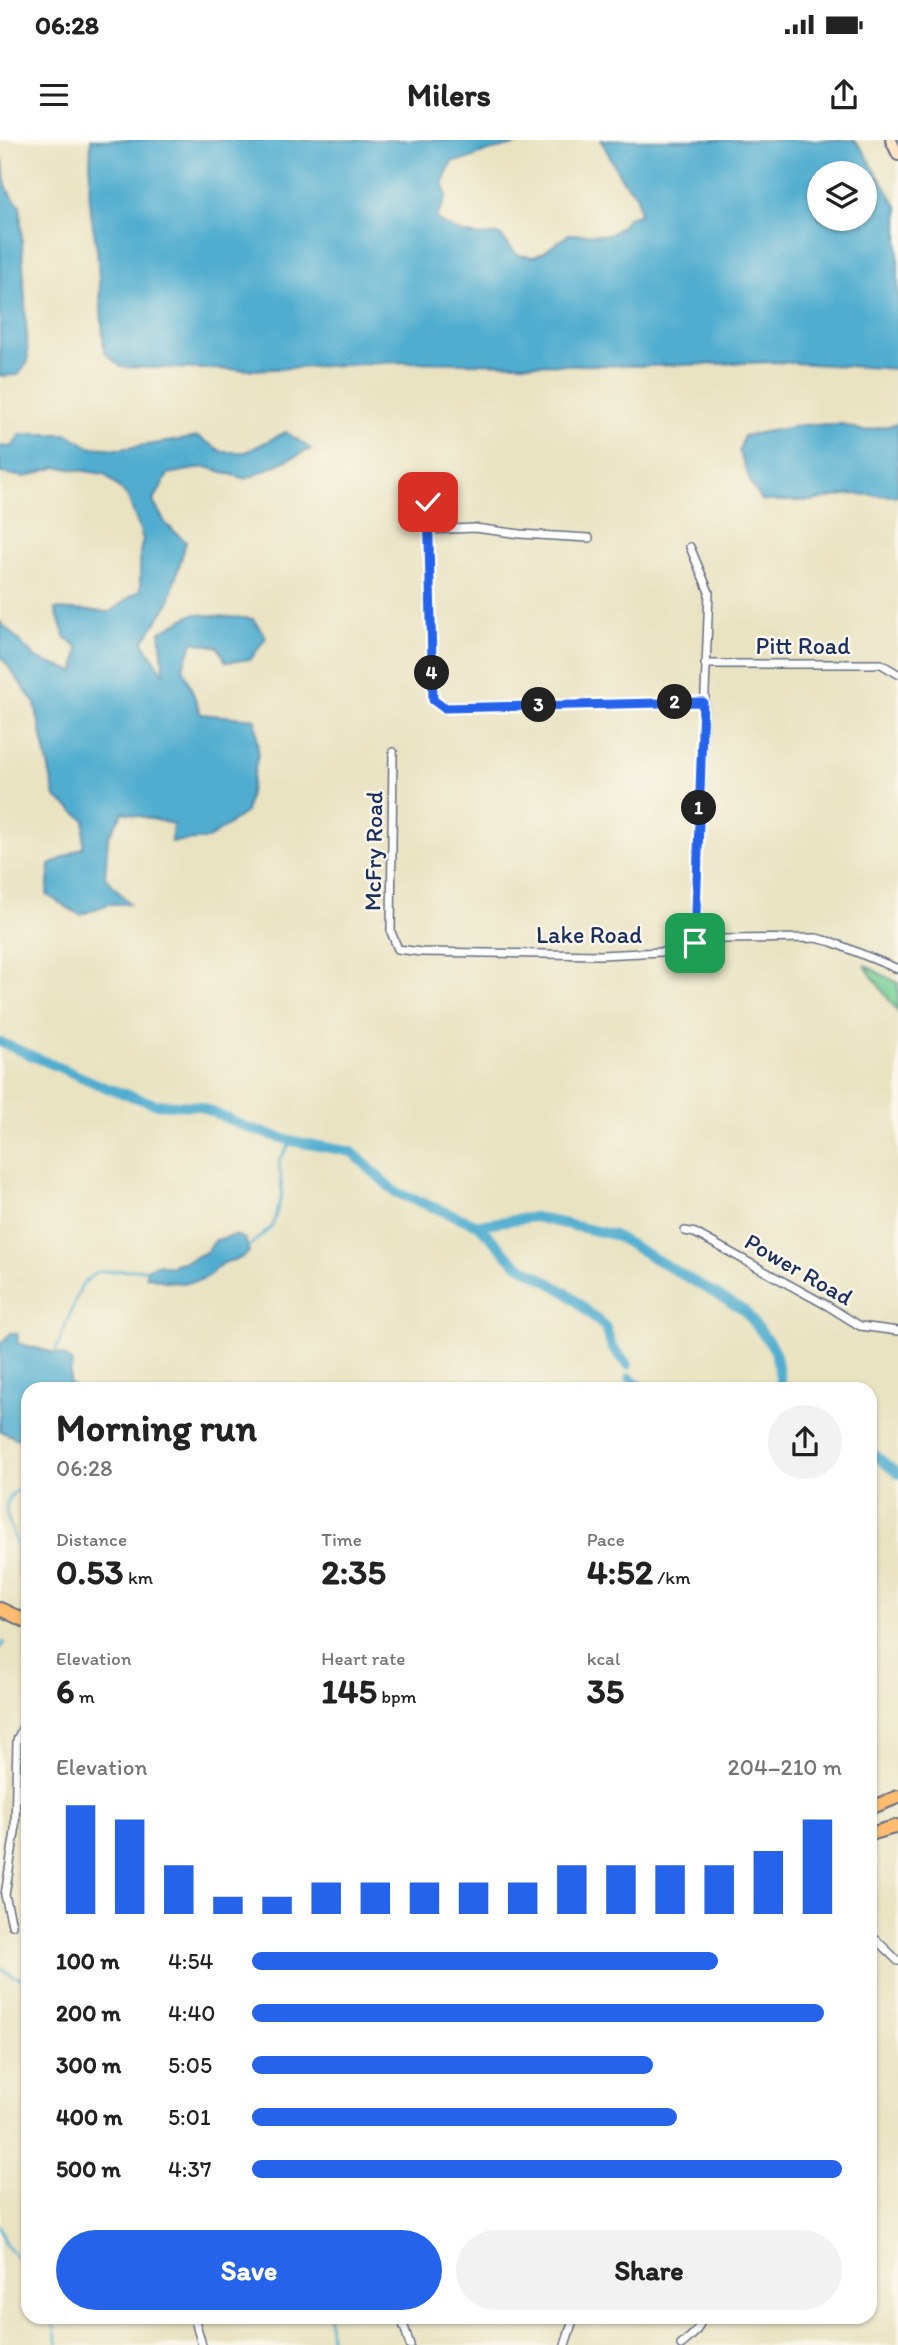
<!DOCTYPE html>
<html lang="en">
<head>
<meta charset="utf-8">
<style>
	:root { --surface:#fff; --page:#f2f2f2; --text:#222; --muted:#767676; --accent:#2563eb }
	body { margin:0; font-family:Itim,sans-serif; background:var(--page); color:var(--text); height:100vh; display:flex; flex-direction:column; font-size:26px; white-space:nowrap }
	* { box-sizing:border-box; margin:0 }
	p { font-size:23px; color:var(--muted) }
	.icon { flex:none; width:38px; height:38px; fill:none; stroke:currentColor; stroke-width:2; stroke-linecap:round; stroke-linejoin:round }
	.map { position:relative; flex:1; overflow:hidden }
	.side { position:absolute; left:21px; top:1242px; width:856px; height:942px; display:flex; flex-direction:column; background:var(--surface); border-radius:21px; box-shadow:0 2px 5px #0004 }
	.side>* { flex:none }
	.controls { position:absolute; left:807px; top:21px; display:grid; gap:14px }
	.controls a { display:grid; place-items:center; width:70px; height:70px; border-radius:50%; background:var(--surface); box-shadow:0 2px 5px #0004; font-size:35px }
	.pin { position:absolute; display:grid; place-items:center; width:60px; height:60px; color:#fff; margin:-30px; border-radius:14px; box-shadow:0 4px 10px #0006 }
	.km { position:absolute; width:35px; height:35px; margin:-18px; border-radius:50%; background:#222; color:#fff; font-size:19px; line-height:35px; text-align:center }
	.round { display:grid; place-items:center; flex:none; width:74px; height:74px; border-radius:37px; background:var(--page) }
	.summary { display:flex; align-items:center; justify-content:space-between; height:119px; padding:0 35px }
	h1 { font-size:38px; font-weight:700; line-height:52px }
	.metrics { display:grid; grid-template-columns:repeat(3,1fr); gap:10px; height:119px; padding:7px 35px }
	.metrics div { display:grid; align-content:center }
	.metrics b { font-size:35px; font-weight:700 }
	.metrics small { font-size:19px; font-weight:400 }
	.metrics p { font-size:19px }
	.chart { height:196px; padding:14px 35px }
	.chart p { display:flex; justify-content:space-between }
	.chart svg { width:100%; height:126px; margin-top:7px; stroke:var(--accent); stroke-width:6 }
	.cta { display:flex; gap:14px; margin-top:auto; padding:14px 35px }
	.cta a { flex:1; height:80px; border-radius:42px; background:var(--accent); color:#fff; font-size:28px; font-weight:700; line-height:80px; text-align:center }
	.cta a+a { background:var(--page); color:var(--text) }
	ul { padding:0 35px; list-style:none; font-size:23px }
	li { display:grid; grid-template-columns:112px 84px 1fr; align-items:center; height:52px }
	li i { height:18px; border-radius:9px; background:var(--accent) }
	.status { display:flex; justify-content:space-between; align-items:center; height:49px; padding:0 35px; background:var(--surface); direction:ltr }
	.status svg { height:19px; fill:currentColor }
	header { display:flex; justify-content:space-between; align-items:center; height:91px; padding:0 35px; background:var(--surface); font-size:32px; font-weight:700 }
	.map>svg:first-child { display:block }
	.green { fill:#75ce94; stroke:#487e79; stroke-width:2 }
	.water { fill:#51adcf; stroke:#366e96; stroke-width:2; fill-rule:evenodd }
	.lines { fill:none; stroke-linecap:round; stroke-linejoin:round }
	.stream { stroke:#51adcf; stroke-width:2.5 }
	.canal { stroke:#51adcf; stroke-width:10 }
	.street-casing { stroke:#636e81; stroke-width:10 }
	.secondary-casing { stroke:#636e81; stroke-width:14 }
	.primary-casing { stroke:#636e81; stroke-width:16 }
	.street { stroke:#fff; stroke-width:7 }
	.secondary { stroke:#ffe4c6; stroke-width:10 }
	.primary { stroke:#febc70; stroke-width:12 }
	.route-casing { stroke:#fff; stroke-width:14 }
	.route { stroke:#2563eb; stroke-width:9 }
	.labels { text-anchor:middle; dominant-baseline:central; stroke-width:5; stroke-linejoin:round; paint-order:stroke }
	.street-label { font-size:24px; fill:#1b2f5e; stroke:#fbf7ec }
</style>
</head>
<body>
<div class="status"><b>06:28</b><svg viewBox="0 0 49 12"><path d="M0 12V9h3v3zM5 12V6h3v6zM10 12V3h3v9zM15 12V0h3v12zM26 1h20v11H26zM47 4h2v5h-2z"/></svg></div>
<header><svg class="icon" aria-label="menu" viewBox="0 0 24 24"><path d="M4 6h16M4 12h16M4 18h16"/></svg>Milers<svg class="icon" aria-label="share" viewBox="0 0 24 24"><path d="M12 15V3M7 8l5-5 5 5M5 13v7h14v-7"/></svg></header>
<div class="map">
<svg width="898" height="2205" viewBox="0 0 898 2205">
	<rect width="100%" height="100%" fill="#fbf7ec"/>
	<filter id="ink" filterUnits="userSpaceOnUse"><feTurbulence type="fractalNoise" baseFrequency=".0143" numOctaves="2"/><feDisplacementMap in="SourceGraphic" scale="14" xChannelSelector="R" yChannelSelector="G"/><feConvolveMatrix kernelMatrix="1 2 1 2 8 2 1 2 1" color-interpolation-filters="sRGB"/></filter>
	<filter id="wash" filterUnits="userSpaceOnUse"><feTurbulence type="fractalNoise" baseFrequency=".00686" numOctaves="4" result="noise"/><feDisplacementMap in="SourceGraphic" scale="28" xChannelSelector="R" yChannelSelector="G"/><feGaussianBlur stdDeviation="1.57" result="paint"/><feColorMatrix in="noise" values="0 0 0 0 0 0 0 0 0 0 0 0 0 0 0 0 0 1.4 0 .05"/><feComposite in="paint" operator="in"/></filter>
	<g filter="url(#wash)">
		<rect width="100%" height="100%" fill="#e9e3c2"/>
		<polygon class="green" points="864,825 898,843 898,872"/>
		<g class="water">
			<path d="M 91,0 L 527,0 C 515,7 502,7 489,11 C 475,15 467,22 452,21 L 443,42 L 447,57 L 436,78 C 453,93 476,99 499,94 L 517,115 L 534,117 L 543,113 L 569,94 L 609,95 L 622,86 L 628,77 L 640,75 L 637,56 L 621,38 L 601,0 L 854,0 L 862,9 L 898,68 L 898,229 L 776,222 L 647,226 L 400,222 L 253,230 L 121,227 L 104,211 L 97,109 L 89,62 ZM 864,33 L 864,79 L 819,79 L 819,33 Z"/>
			<path d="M 0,17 L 3,20 C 4,40 5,52 20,65 L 28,222 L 18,235 L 0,236 Z"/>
			<polygon points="842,284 863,291 898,284 898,356 850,354 812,361 763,361 752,346 739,311 744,296 803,285"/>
			<polygon points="286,292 311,309 246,339 206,327 168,334 153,362 166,384 186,402 168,464 143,502 164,535 160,492 193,474 253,479 266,497 251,519 226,522 218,507 193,502 183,527 201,574 256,579 258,614 246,672 208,699 171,702 173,684 123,672 108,697 105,737 130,764 108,764 80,775 47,755 50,725 83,707 85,680 55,657 35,564 0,515 0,482 37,519 75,532 78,507 65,497 55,469 110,472 140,450 140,412 143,399 128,357 105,334 57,327 25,337 0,333 0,306 12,307 20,294 68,294 90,307 120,309 198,297 223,312 246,312"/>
			<path d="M 235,1095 L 245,1099 L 249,1112 C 239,1122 235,1118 224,1123 C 217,1125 213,1133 207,1137 C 187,1147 166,1142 146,1136 L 146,1129 L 159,1124 L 171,1127 L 175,1124 L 190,1120 L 206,1112 L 216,1100 Z"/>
			<polygon points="11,1193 18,1194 17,1203 65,1216 72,1223 69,1242 75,1249 28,1250 28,1303 0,1291 0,1204"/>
		</g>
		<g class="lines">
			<g class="stream">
				<polyline points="248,1107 272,1087 282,1054 279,1021 292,1001"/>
				<polyline points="55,1213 81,1146 96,1132 146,1129"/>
				<path d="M 19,1436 C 17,1423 19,1408 14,1396 C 3,1367 0,1358 28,1344"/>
				<polyline points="0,1508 4,1502"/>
				<polyline points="0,1829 28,1842"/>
				<polyline points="0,2087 6,2105 28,2130"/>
				<polyline points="52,2177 58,2205"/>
				<polyline points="329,2177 331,2205"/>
			</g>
			<g class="canal">
				<polyline points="0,902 107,948 155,964 199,966 248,988 292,1001 352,1012 395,1052 478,1085 534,1077 614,1095 745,1171 775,1210 782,1250"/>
				<polyline points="478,1085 514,1122 567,1153 606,1188 612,1207 628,1225"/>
				<polyline points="630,1238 644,1250"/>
				<polyline points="870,1311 898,1334"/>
			</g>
		</g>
	</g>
	<g filter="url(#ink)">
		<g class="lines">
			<defs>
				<g id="street">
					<polyline points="428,361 433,560 444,567 703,562"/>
					<polyline points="428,390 475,388 520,394 589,398"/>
					<polyline points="690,407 709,452 695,803"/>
					<polyline points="705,524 881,524 898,534"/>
					<polyline points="393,612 391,792 398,809 421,812 601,815 682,811 695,803 719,799 816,798 832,802 898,829"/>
					<polyline points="685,1091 695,1093 828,1166 860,1186 898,1191"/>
					<polyline points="12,1785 5,1755 15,1692 17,1600 28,1575"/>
					<polyline points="870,1794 898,1821"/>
					<polyline points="194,2177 202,2205"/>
					<polyline points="401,2177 410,2205"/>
					<polyline points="565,2205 574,2177"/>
					<path d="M 681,2205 C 690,2197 701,2190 701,2177"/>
				</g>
				<polyline id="secondary" points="891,0 898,15"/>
				<g id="primary">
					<polyline points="0,1469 28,1482"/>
					<polyline points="870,1668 898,1657"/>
					<polyline points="870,1694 898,1686"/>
				</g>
			</defs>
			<use href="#street" class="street-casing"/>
			<use href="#secondary" class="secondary-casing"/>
			<use href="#primary" class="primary-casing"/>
			<use href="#street" class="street"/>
			<use href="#secondary" class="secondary"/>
			<use href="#primary" class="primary"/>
		</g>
	</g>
	<g class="lines" filter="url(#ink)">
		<defs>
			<polyline id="route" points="428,362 433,560 444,568 703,562 695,803"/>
		</defs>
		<use href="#route" class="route-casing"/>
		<use href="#route" class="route"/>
	</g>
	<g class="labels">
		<g class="street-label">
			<text x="803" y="505">Pitt Road</text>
			<text transform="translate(373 711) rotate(-89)">McFry Road</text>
			<text x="589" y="794">Lake Road</text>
			<text transform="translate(799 1129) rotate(30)">Power Road</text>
		</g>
	</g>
</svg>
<div class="controls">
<a><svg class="icon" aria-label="layers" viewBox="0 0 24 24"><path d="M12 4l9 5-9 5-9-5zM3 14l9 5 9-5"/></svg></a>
</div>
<div class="pin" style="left:695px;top:803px;background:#1e9e55"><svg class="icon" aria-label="arrive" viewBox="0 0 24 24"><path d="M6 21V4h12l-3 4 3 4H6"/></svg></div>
<div class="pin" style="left:428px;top:362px;background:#d93025"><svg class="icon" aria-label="check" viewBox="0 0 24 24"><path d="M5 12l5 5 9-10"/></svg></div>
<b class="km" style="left:699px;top:668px">1</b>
<b class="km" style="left:675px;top:562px">2</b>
<b class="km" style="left:539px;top:565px">3</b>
<b class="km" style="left:432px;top:533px">4</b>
<section class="side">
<div class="summary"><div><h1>Morning run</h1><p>06:28</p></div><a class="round"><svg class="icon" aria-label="share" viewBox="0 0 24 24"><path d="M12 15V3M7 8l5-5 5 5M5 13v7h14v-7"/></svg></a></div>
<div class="metrics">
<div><p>Distance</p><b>0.53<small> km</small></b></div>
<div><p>Time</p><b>2:35</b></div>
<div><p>Pace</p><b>4:52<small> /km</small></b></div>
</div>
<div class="metrics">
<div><p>Elevation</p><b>6<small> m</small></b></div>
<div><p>Heart rate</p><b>145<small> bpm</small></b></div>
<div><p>kcal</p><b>35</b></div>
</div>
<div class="chart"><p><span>Elevation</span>204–210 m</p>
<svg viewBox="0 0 160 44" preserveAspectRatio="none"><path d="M5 44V6M15 44V11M25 44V27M35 44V38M45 44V38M55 44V33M65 44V33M75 44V33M85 44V33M95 44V33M105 44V27M115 44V27M125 44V27M135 44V27M145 44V22M155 44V11"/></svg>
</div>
<ul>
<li><b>100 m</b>4:54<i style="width:79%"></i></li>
<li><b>200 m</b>4:40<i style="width:97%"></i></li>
<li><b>300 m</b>5:05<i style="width:68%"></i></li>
<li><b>400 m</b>5:01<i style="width:72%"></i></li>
<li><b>500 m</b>4:37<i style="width:100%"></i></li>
</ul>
<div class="cta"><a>Save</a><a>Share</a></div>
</section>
</div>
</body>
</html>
